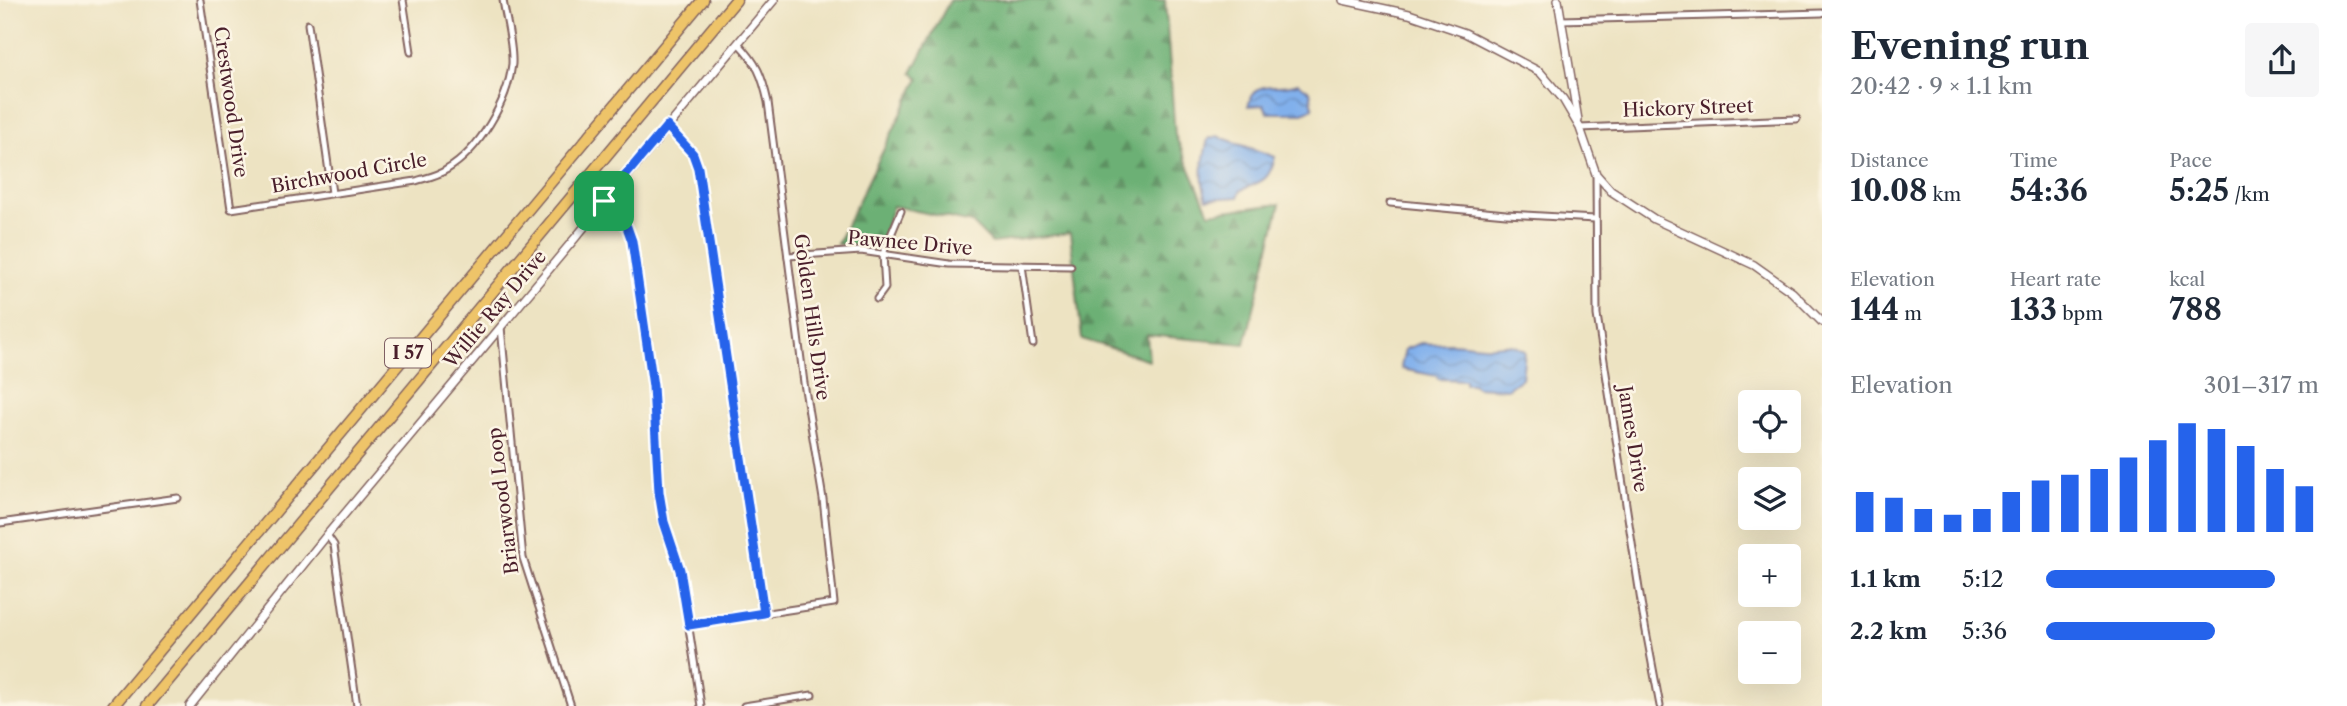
<!DOCTYPE html>
<html lang="en">
<head>
<meta charset="utf-8">
<style>
	:root { --surface:#fff; --page:#f6f6f7; --text:#1f2937; --muted:#747a83; --accent:#2563eb }
	body { margin:0; font-family:"Libre Caslon Text",serif; background:var(--page); color:var(--text); height:100vh; display:flex; flex-direction:column; font-size:26px; white-space:nowrap }
	* { box-sizing:border-box; margin:0 }
	p { font-size:23px; color:var(--muted) }
	.icon { flex:none; width:38px; height:38px; fill:none; stroke:currentColor; stroke-width:2; stroke-linecap:round; stroke-linejoin:round }
	.map { position:relative; flex:1; overflow:hidden }
	.side { display:flex; flex-direction:column; background:var(--surface); width:525px }
	.side>* { flex:none }
	.buttons { position:absolute; left:1738px; top:390px; display:grid; gap:14px }
	.buttons a { display:grid; place-items:center; width:63px; height:63px; border-radius:7px; background:var(--surface); box-shadow:0 7px 28px #0002; font-size:35px }
	.pin { position:absolute; display:grid; place-items:center; width:60px; height:60px; color:#fff; margin:-30px; border-radius:14px; box-shadow:0 4px 10px #0006 }
	.round { display:grid; place-items:center; flex:none; width:74px; height:74px; border-radius:7px; background:var(--page) }
	.summary { display:flex; align-items:center; justify-content:space-between; height:119px; padding:0 28px }
	h1 { font-size:38px; font-weight:800; line-height:52px }
	.figures { display:grid; grid-template-columns:repeat(3,1fr); gap:10px; height:119px; padding:7px 28px }
	.figures div { display:grid; align-content:center }
	.figures b { font-size:30px; font-weight:800 }
	.figures small { font-size:19px; font-weight:400 }
	.figures p { font-size:19px }
	.chart { height:196px; padding:14px 28px }
	.chart p { display:flex; justify-content:space-between }
	.chart svg { width:100%; height:126px; margin-top:7px; stroke:var(--accent); stroke-width:6 }
	ul { padding:0 28px; list-style:none; font-size:23px }
	li { display:grid; grid-template-columns:112px 84px 1fr; align-items:center; height:52px }
	li i { height:18px; border-radius:9px; background:var(--accent) }
	main { display:flex; flex:1; min-height:0 }
	.map>svg:first-child { display:block }
	.forest { fill:url(#forest-firs); stroke:#5b6850; stroke-width:2 }
	.water { fill:url(#water-waves); stroke:#66688c; stroke-width:2 }
	.lines { fill:none; stroke-linecap:round; stroke-linejoin:round }
	.minor-casing { stroke:#836460; stroke-width:9 }
	.tertiary-casing { stroke:#836460; stroke-width:10 }
	.motorway-casing { stroke:#836460; stroke-width:13 }
	.minor { stroke:#fff; stroke-width:5 }
	.tertiary { stroke:#fff; stroke-width:7 }
	.motorway { stroke:#eec469; stroke-width:10 }
	.route-casing { stroke:#fff; stroke-width:14 }
	.route { stroke:#2563eb; stroke-width:9 }
	.labels { text-anchor:middle; dominant-baseline:central; stroke-width:5; stroke-linejoin:round; paint-order:stroke }
	.shield { fill:#fcf5e5; stroke:#7f5f63; stroke-width:2 }
	.shield-label { font-size:18px; font-weight:bold; fill:#4a1f2b }
	.street-label { font-size:19px; fill:#4a1f2b; stroke:#fcf5e5 }
</style>
</head>
<body>
<main>
<div class="map">
<svg width="1822" height="706" viewBox="0 0 1822 706">
	<defs>
		<pattern id="forest-firs" width="22" height="20" patternUnits="userSpaceOnUse" patternTransform="scale(1.75)"><rect width="22" height="20" fill="#6cb075"/><path d="M5 1l3.5 6h-7zM16 11l3.5 6h-7z" fill="#5b8f60"/></pattern>
		<pattern id="water-waves" width="16" height="10" patternUnits="userSpaceOnUse" patternTransform="scale(1.75)"><rect width="16" height="10" fill="#81b0ec"/><path d="M0 5q4-4 8 0t8 0" fill="none" stroke="#6c8fbf"/></pattern>
	</defs>
	<rect width="100%" height="100%" fill="#fcf5e5"/>
	<filter id="ink" filterUnits="userSpaceOnUse"><feTurbulence type="fractalNoise" baseFrequency=".0143" numOctaves="2"/><feDisplacementMap in="SourceGraphic" scale="14" xChannelSelector="R" yChannelSelector="G"/><feConvolveMatrix kernelMatrix="1 2 1 2 8 2 1 2 1" color-interpolation-filters="sRGB"/></filter>
	<filter id="wash" filterUnits="userSpaceOnUse"><feTurbulence type="fractalNoise" baseFrequency=".00686" numOctaves="4" result="noise"/><feDisplacementMap in="SourceGraphic" scale="28" xChannelSelector="R" yChannelSelector="G"/><feGaussianBlur stdDeviation="1.57" result="paint"/><feColorMatrix in="noise" values="0 0 0 0 0 0 0 0 0 0 0 0 0 0 0 0 0 1.4 0 .05"/><feComposite in="paint" operator="in"/></filter>
	<g filter="url(#wash)">
		<rect width="100%" height="100%" fill="#ede3c2"/>
		<polygon class="forest" points="950,0 1165,0 1175,135 1209,213 1280,204 1245,344 1147,335 1149,360 1082,339 1070,233 992,243 972,223 893,206 879,247 837,244 919,78 912,73"/>
		<g class="water">
			<path d="M 1298,83 L 1310,91 L 1313,108 L 1303,113 L 1268,113 L 1264,105 L 1248,106 C 1257,75 1276,92 1298,83 Z"/>
			<path d="M 1217,136 L 1275,157 C 1269,181 1263,181 1241,190 L 1238,197 L 1207,199 C 1199,178 1203,160 1208,139 Z"/>
			<path d="M 1421,343 C 1432,345 1439,343 1449,343 C 1460,343 1471,345 1483,346 C 1501,348 1507,339 1525,351 L 1522,378 L 1507,389 L 1476,387 L 1473,384 L 1465,384 L 1465,380 L 1438,379 L 1437,376 L 1402,369 L 1401,367 L 1405,349 Z"/>
		</g>
	</g>
	<g filter="url(#ink)">
		<g class="lines">
			<defs>
				<g id="minor">
					<path d="M 200,0 L 231,209 L 416,181 C 425,178 437,176 446,170 C 479,151 508,101 512,64 C 513,44 506,20 503,0"/>
					<polyline points="403,0 411,52"/>
					<polyline points="1561,20 1822,13"/>
					<polyline points="308,24 332,193"/>
					<polyline points="667,126 693,154 698,168 764,613"/>
					<polyline points="1580,128 1797,119"/>
					<polyline points="1596,174 1597,315 1643,615 1660,706"/>
					<polyline points="604,201 627,227 632,241 653,386 659,492 664,522 680,570 701,706"/>
					<polyline points="1390,203 1506,214 1595,219"/>
					<polyline points="788,256 861,251 949,264 1071,266"/>
					<polyline points="1022,265 1033,344"/>
					<polyline points="877,299 885,288 883,254 901,211"/>
					<polyline points="501,327 523,558 571,706"/>
					<polyline points="0,523 178,498"/>
					<polyline points="327,535 334,545 357,706"/>
					<path d="M 689,625 L 834,603 L 823,499 L 804,383 L 768,102 C 762,75 757,63 738,43"/>
					<polyline points="744,706 812,695"/>
				</g>
				<g id="tertiary">
					<polyline points="1343,0 1409,14 1465,33 1540,72 1563,99 1580,128 1596,174 1611,191 1654,219 1754,265 1792,292 1822,322"/>
					<polyline points="1558,0 1578,120"/>
					<polyline points="190,706 327,535 774,0"/>
				</g>
				<g id="motorway">
					<polyline points="113,706 703,0"/>
					<polyline points="147,706 736,0"/>
				</g>
			</defs>
			<use href="#minor" class="minor-casing"/>
			<use href="#tertiary" class="tertiary-casing"/>
			<use href="#motorway" class="motorway-casing"/>
			<use href="#minor" class="minor"/>
			<use href="#tertiary" class="tertiary"/>
			<use href="#motorway" class="motorway"/>
		</g>
	</g>
	<g class="lines" filter="url(#ink)">
		<defs>
			<polygon id="route" points="667,126 693,154 698,168 764,613 689,625 680,570 664,522 659,492 653,386 632,241 627,227 604,201"/>
		</defs>
		<use href="#route" class="route-casing"/>
		<use href="#route" class="route"/>
	</g>
	<g class="labels">
		<rect class="shield" x="385" y="338.5" width="46" height="29" rx="5"/>
		<g class="shield-label">
			<text x="408" y="353">I 57</text>
		</g>
		<g class="street-label">
			<text transform="translate(231 102) rotate(82)">Crestwood Drive</text>
			<text transform="translate(1688 108) rotate(-2)">Hickory Street</text>
			<text transform="translate(349 173) rotate(-10)">Birchwood Circle</text>
			<text transform="translate(910 243) rotate(5)">Pawnee Drive</text>
			<text transform="translate(495 309) rotate(-50)">Willie Ray Drive</text>
			<text transform="translate(812 317) rotate(82)">Golden Hills Drive</text>
			<text transform="translate(1633 439) rotate(81)">James Drive</text>
			<text transform="translate(503 501) rotate(-97)">Briarwood Loop</text>
		</g>
	</g>
</svg>
<div class="buttons">
<a><svg class="icon" aria-label="locate" viewBox="0 0 24 24"><circle cx="12" cy="12" r="6"/><path d="M12 2v4M12 18v4M2 12h4M18 12h4"/></svg></a>
<a><svg class="icon" aria-label="layers" viewBox="0 0 24 24"><path d="M12 4l9 5-9 5-9-5zM3 14l9 5 9-5"/></svg></a>
<a>+</a>
<a>−</a>
</div>
<div class="pin" style="left:604px;top:201px;background:#1e9e55"><svg class="icon" aria-label="arrive" viewBox="0 0 24 24"><path d="M6 21V4h12l-3 4 3 4H6"/></svg></div>
</div>
<section class="side">
<div class="summary"><div><h1>Evening run</h1><p>20:42 · 9 × 1.1 km</p></div><a class="round"><svg class="icon" aria-label="share" viewBox="0 0 24 24"><path d="M12 15V3M7 8l5-5 5 5M5 13v7h14v-7"/></svg></a></div>
<div class="figures">
<div><p>Distance</p><b>10.08<small> km</small></b></div>
<div><p>Time</p><b>54:36</b></div>
<div><p>Pace</p><b>5:25<small> /km</small></b></div>
</div>
<div class="figures">
<div><p>Elevation</p><b>144<small> m</small></b></div>
<div><p>Heart rate</p><b>133<small> bpm</small></b></div>
<div><p>kcal</p><b>788</b></div>
</div>
<div class="chart"><p><span>Elevation</span>301–317 m</p>
<svg viewBox="0 0 160 44" preserveAspectRatio="none"><path d="M5 44V30M15 44V32M25 44V36M35 44V38M45 44V36M55 44V30M65 44V26M75 44V24M85 44V22M95 44V18M105 44V12M115 44V6M125 44V8M135 44V14M145 44V22M155 44V28"/></svg>
</div>
<ul>
<li><b>1.1 km</b>5:12<i style="width:84%"></i></li>
<li><b>2.2 km</b>5:36<i style="width:62%"></i></li>
</ul>
</section>
</main>
</body>
</html>
